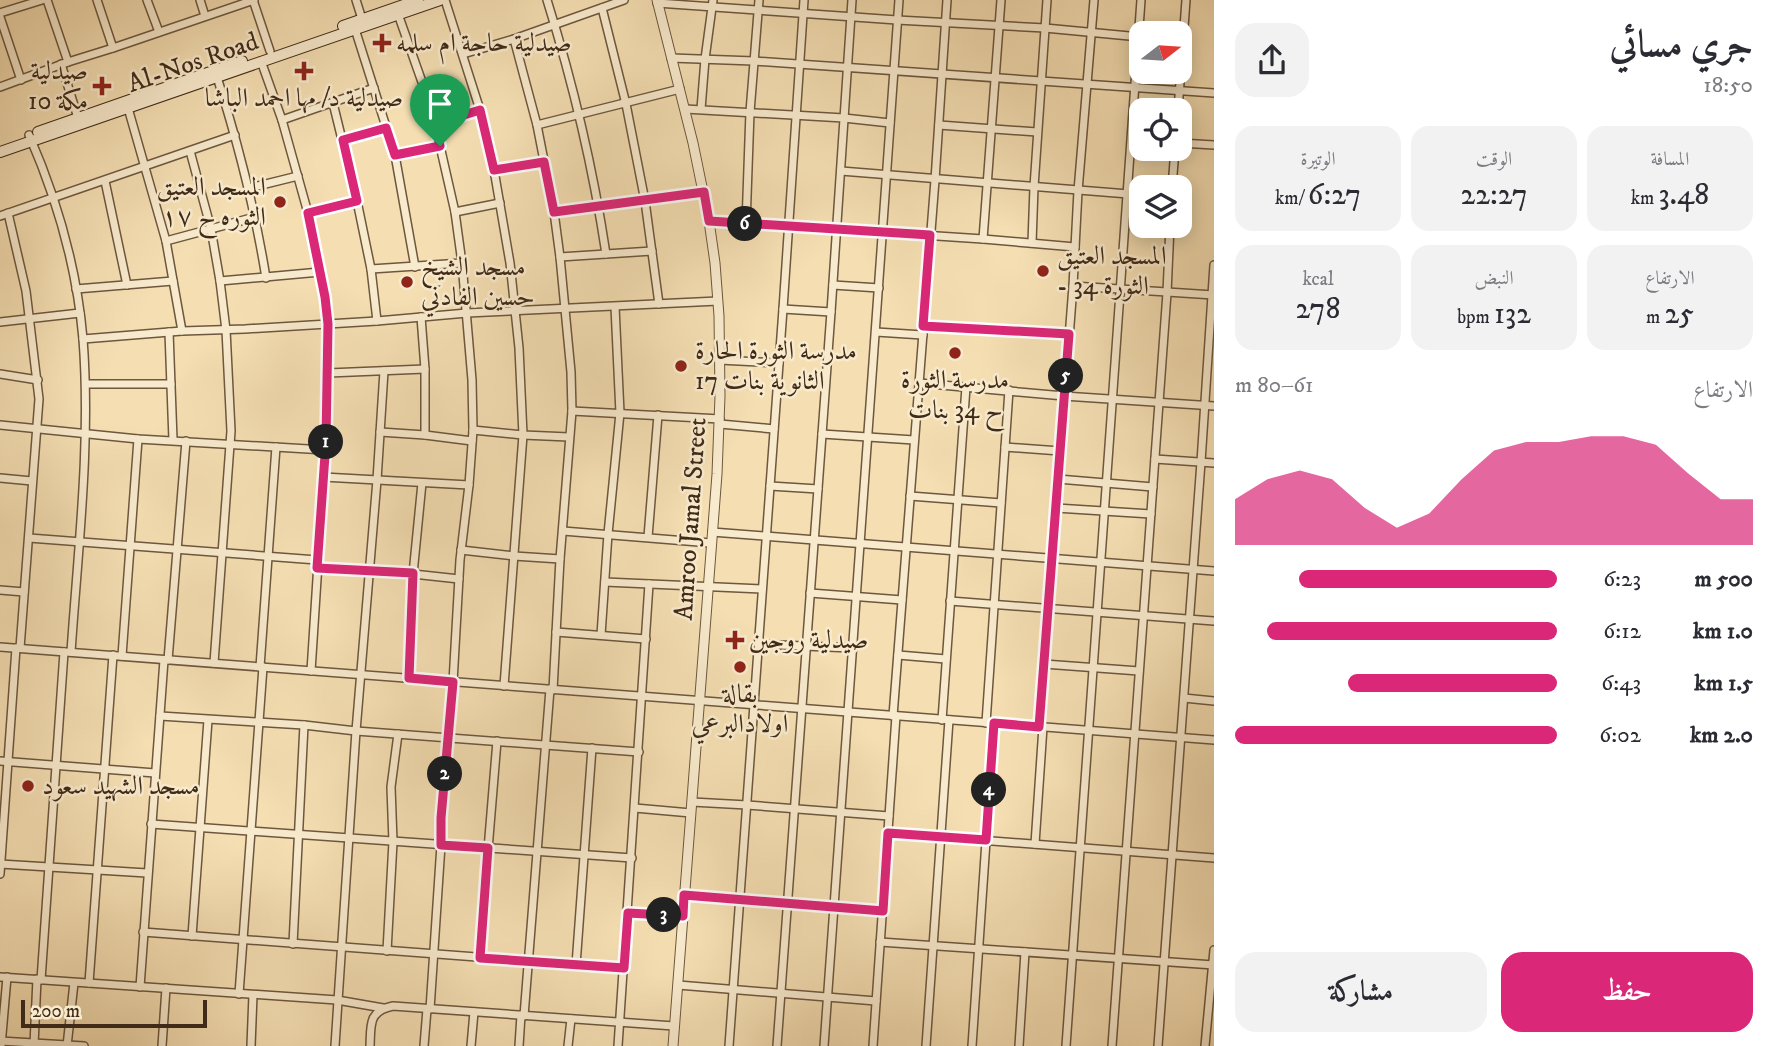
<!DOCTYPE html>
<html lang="ar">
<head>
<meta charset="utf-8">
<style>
	:root { --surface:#fff; --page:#f2f2f3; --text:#2b2b33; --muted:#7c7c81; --accent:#db2777 }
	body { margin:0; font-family:"IM FELL DW Pica",Amiri,serif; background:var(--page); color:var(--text); direction:rtl; height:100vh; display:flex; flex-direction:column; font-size:26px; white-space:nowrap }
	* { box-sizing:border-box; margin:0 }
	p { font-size:23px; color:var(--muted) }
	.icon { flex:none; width:38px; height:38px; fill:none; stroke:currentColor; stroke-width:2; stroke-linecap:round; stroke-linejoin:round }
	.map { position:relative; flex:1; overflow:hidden; direction:ltr }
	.drawer { display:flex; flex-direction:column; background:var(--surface); width:560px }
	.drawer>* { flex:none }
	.needle { width:46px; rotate:73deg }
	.controls { position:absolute; left:1129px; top:21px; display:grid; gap:14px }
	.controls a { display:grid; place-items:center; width:63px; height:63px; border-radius:14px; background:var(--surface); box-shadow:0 4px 18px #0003; font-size:35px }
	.scale { position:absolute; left:21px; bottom:18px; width:186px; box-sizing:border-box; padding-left:7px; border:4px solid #402a18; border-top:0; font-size:19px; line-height:24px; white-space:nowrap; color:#402a18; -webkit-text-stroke:5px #f8eacd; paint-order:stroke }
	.pin { position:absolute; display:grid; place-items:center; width:60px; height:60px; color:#fff; margin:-72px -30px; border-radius:50% 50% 50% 0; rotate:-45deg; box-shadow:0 0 7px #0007 }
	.pin .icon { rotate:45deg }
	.km { position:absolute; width:35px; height:35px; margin:-18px; border-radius:50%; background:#222; color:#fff; font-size:19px; line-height:35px; text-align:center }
	.round { display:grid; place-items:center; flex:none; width:74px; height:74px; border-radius:21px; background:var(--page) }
	.summary { display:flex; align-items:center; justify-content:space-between; height:119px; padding:0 21px }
	h1 { font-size:38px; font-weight:600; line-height:52px }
	.metrics { display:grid; grid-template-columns:repeat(3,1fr); gap:10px; height:119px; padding:7px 21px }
	.metrics div { display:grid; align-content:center; border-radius:18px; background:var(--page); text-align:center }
	.metrics b { font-size:30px; font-weight:600 }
	.metrics small { font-size:19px; font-weight:400 }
	.metrics p { font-size:19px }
	.chart { height:196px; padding:14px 21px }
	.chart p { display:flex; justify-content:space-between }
	.chart svg { width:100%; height:126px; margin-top:7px; fill:var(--accent); opacity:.7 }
	.button { display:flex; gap:14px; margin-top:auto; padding:14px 21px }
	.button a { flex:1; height:80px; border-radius:21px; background:var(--accent); color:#fff; font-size:28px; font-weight:600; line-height:80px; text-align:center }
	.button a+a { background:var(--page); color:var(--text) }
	ul { padding:0 21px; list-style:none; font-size:23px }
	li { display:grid; grid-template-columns:112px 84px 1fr; align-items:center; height:52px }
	li i { height:18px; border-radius:9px; background:var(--accent) }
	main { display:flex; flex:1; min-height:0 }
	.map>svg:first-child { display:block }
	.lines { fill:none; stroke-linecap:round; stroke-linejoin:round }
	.minor-casing { stroke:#6d573e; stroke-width:10 }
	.tertiary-casing { stroke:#6d573e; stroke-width:11 }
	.secondary-casing { stroke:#402a18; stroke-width:12 }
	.minor { stroke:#f8eacd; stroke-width:7 }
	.tertiary { stroke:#f8eacd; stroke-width:9 }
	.secondary { stroke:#f8eacd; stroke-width:10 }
	.route-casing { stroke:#fff; stroke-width:14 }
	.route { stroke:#db2777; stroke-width:9 }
	.poi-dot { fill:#8f2418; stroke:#f8eacd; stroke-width:2.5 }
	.labels { text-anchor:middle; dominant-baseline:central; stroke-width:5; stroke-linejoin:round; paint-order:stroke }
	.poi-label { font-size:26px; fill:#402a18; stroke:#f8eacd; text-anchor:start }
	.street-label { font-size:26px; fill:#402a18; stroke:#f8eacd }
</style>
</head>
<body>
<main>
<section class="drawer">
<div class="summary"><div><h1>جري مسائي</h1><p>18:50</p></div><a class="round"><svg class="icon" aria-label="share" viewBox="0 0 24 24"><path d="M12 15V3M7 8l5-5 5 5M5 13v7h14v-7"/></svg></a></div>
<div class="metrics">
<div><p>المسافة</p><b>3.48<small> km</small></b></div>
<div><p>الوقت</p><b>22:27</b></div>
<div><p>الوتيرة</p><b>6:27<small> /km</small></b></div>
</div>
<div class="metrics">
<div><p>الارتفاع</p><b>25<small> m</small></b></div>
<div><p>النبض</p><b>132<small> bpm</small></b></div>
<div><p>kcal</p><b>278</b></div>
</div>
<div class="chart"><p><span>الارتفاع</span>61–80 m</p>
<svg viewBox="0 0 160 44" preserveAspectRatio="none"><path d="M0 44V28L10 21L20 18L30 21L40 31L50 38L60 33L70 21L80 11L90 8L100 8L110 6L120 6L130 9L140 19L150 28L160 28V44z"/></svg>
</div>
<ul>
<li><b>500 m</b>6:23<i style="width:80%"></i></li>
<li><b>1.0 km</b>6:12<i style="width:90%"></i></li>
<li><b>1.5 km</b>6:43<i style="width:65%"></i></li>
<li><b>2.0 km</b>6:02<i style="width:100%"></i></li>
</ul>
<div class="button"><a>حفظ</a><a>مشاركة</a></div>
</section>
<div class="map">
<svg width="1214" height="1046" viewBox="0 0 1214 1046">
	<rect width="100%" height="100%" fill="#f4deb2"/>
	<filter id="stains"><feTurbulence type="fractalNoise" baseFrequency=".00286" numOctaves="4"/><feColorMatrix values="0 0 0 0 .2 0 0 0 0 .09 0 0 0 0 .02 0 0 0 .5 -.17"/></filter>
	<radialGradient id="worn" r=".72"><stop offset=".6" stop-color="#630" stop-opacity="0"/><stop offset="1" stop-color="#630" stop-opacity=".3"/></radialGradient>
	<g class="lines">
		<defs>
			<g id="minor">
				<polyline points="47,0 68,62"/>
				<polyline points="97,0 113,48"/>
				<polyline points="147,0 159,32"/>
				<polyline points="200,0 205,16"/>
				<polyline points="253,0 270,51"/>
				<polyline points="356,0 362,19"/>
				<polyline points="445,0 480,110 494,170 510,263 519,348 523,435 504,686"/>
				<path d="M 547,0 C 573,83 593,168 606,254"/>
				<polyline points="657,3 897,20 1045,28 1140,37"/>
				<polyline points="602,8 626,104 645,201 659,304"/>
				<polyline points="0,13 42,0"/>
				<polyline points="398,14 422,82 435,124 455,212 462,263 472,380 473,430 469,485 460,560 453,682 441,819 441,845 430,1009"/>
				<polyline points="0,17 21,80"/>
				<polyline points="355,29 395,155 415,267"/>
				<polyline points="514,39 537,125 554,212 560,257 571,372 572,411 560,559 553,690"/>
				<polyline points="463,54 514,39 624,0"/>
				<polyline points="671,58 754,61 1214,93"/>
				<polyline points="261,61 282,120 308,213 325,297 328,324 326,441 311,671"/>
				<polyline points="61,64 78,118"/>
				<path d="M 217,77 C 238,143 255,209 266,278"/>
				<polyline points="0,87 68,62 113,48 254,0"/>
				<polyline points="333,103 357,201 371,269 377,321"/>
				<polyline points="128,108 166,241 182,331"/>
				<polyline points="685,109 844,118 890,123"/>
				<polyline points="701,109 705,59 713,0"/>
				<polyline points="1178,110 1186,0"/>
				<polyline points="282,120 374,88"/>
				<polyline points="435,124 480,110"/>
				<polyline points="537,125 680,89"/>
				<polyline points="939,125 1037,132"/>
				<path d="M 29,135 C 57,199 77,270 83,339 C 91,443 78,549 71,652"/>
				<polyline points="343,140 386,128"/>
				<polyline points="1180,143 1214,145"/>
				<polyline points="190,151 211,229 220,281 226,330 231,431 214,663"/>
				<polyline points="395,155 440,146"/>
				<polyline points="494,170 544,162"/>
				<polyline points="841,171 1141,195"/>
				<polyline points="105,181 127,285"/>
				<polyline points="1172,187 1175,149"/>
				<polyline points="249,188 298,176"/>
				<polyline points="455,212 500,203"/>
				<polyline points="554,212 704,192"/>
				<polyline points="8,213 26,291 39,399 20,648"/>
				<polyline points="308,213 357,201"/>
				<polyline points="0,216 235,135"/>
				<polyline points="709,221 983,239 1075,247"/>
				<polyline points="746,224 750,112 759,0"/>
				<polyline points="983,239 1001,0"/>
				<polyline points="166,241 255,217"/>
				<polyline points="1032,243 1034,187 1047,0"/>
				<polyline points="560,257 652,251"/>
				<polyline points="371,269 462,263"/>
				<polyline points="220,281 320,272"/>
				<polyline points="833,285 879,288"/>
				<polyline points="1073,286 1214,295"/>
				<polyline points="76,289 173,281"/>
				<polyline points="783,309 831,312"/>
				<polyline points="421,317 425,369 425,435"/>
				<polyline points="0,322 80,313"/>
				<polyline points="923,326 1069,334"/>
				<polyline points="169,332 173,440"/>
				<polyline points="876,332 923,335"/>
				<polyline points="83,339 182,331 245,329 377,321 467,313 718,301"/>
				<polyline points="719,360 779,363"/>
				<polyline points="328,373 425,369"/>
				<polyline points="0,374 38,380"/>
				<polyline points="919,383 1064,396 1214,406"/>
				<polyline points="86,384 171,384"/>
				<polyline points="572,411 720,419"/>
				<polyline points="720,424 774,429"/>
				<polyline points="0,425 138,439 325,450"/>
				<polyline points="473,430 523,435 569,437"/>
				<polyline points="380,432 425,435 472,441"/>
				<polyline points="822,434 914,440"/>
				<polyline points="1005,447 1060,451"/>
				<polyline points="1155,459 1214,463"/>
				<polyline points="323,477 469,485"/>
				<polyline points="0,478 32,481"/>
				<polyline points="1058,479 1153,487"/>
				<polyline points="770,486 818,489"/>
				<polyline points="910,496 1001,503"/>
				<polyline points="1056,508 1151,514"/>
				<polyline points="563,531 711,543"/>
				<polyline points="712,532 1214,571"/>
				<polyline points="648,537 658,415"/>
				<polyline points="29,538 317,560"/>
				<polyline points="461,550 514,556 560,559"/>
				<polyline points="317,568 413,574 459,579"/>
				<polyline points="605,582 762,589"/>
				<polyline points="0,590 24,592"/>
				<polyline points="810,593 902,600"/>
				<polyline points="950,601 1214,621"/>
				<polyline points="556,632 646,639"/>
				<polyline points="601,635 608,534 620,413 615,307"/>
				<polyline points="758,644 852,648"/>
				<polyline points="0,647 1214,740"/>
				<polyline points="898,655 946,659"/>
				<polyline points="122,656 138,439"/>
				<polyline points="168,660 186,441"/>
				<polyline points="1044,664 1139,671"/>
				<polyline points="260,667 276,447"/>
				<polyline points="409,678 413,574 422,483"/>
				<polyline points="1184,698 1214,701"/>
				<polyline points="160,716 304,725 356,731 639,752"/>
				<polyline points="893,716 935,180 947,0"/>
				<polyline points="942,720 966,387"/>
				<polyline points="986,723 1009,390"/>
				<polyline points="1039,727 1073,286 1078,191 1094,0"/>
				<polyline points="0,761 155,773"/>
				<polyline points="692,802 747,805 889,816"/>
				<polyline points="635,808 691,813"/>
				<polyline points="151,824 632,858"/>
				<polyline points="888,833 1214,858"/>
				<polyline points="1035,844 1043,727"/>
				<polyline points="0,864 147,873"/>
				<polyline points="0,874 16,648"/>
				<polyline points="684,895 882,911"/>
				<polyline points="628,913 683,916"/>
				<polyline points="143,932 624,968"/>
				<polyline points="192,936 208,720"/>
				<polyline points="880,942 1214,965"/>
				<polyline points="293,944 304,725"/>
				<polyline points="387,951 393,842 391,787 398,734"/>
				<polyline points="479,958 497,741"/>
				<polyline points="576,965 592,748"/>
				<polyline points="0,977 337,1000 383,1008"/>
				<polyline points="41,980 64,652"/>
				<polyline points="89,983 113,655"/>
				<polyline points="678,985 876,1001"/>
				<polyline points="140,987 164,660"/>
				<polyline points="239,994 263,667"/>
				<polyline points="524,1016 550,689"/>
				<polyline points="0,1041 84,1046"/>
				<polyline points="34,1045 37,979"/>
				<polyline points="1,1046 7,977"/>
				<polyline points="67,1046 74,983"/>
				<polyline points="162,1046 166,988"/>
				<polyline points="251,1046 253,995"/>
				<polyline points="335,1046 356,731 377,480 384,371"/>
				<path d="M 370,1046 C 371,1025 368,1011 393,1006 L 674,1026"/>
				<polyline points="424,1046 427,1009"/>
				<polyline points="471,1046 474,1012"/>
				<polyline points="519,1046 521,1015"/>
				<polyline points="568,1046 571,1019"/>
				<polyline points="618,1046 649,584"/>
				<polyline points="729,1046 783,309 804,0"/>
				<polyline points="777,1046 831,312 852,0"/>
				<polyline points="824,1046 899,0"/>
				<polyline points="873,1046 896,716"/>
				<polyline points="926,1046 949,720"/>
				<polyline points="972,1046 994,724"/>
				<polyline points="1019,1046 1025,952"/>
				<polyline points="1066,1046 1141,0"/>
				<polyline points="1112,1046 1167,293 1170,226"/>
				<polyline points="1158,1046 1201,462 1214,265"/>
				<polyline points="1205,1046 1214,950"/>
			</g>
			<polyline id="tertiary" points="657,0 693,143 709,221 715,263 719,316 720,396 717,474 673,1046"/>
			<g id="secondary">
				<polyline points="343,26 418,0"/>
				<polyline points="38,132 242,61"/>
				<polyline points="0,152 440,0"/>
			</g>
		</defs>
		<use href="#minor" class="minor-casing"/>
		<use href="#tertiary" class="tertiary-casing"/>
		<use href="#secondary" class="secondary-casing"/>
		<use href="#minor" class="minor"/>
		<use href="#tertiary" class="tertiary"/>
		<use href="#secondary" class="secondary"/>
	</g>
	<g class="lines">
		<defs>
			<polygon id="route" points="480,110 494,170 544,162 554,212 704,192 709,221 930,235 923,326 1069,334 1039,727 994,723 986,840 888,833 883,911 684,895 683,916 628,913 624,968 480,958 488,848 441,845 441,818 453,682 409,678 413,573 317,568 326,441 328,324 325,297 308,213 357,201 343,140 386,128 395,155 440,146 435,124"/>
		</defs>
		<use href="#route" class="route-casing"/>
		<use href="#route" class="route"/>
	</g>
	<g class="poi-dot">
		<path d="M378.5 32.5h7v7h7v7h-7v7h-7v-7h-7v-7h7z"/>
		<path d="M300.5 60.5h7v7h7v7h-7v7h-7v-7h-7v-7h7z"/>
		<path d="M98.5 75.5h7v7h7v7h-7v7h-7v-7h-7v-7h7z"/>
		<circle cx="280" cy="202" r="7"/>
		<circle cx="1043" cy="271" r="7"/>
		<circle cx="407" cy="282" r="7"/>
		<circle cx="955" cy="353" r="7"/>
		<circle cx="681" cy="366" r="7"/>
		<path d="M731.5 629.5h7v7h7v7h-7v7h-7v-7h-7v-7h7z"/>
		<circle cx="740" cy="667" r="7"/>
		<circle cx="28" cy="786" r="7"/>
	</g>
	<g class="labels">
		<g class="poi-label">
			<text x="396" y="43">صيدلية حاجة ام سلمه</text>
			<text x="88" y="71" text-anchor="end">صيدلية<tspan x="88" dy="30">مكة 10</tspan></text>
			<text x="304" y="98" text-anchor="middle">صيدلية د/ مها احمد الباشا</text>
			<text x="266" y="187" text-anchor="end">المسجد العتيق<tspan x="266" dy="30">الثوره ح ١٧</tspan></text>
			<text x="1057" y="256">المسجد العتيق<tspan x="1057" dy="30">- الثورة 34</tspan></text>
			<text x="421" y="267">مسجد الشيخ<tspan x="421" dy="30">حسين الفادني</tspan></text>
			<text x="695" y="351">مدرسة الثورة الحارة<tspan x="695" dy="30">17 الثانوية بنات</tspan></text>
			<text x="955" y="380" text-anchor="middle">مدرسة الثورة<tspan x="955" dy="30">ح 34 بنات</tspan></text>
			<text x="749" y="640">صيدلية روجين</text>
			<text x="740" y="694" text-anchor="middle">بقالة<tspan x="740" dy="30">اولادالبرعي</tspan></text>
			<text x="42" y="786">مسجد الشهيد سعود</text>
		</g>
		<g class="street-label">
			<text transform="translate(193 63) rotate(-19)">Al-Nos Road</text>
			<text transform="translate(691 519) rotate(-86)">Amroo Jamal Street</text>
		</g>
	</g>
	<rect width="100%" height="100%" filter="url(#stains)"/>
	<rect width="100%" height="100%" fill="url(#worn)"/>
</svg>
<div class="controls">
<a><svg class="needle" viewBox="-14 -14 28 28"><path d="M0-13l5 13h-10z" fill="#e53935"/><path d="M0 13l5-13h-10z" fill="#7c7c81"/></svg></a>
<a><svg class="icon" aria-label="locate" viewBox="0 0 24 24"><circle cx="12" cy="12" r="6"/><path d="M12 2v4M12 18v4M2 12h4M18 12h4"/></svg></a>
<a><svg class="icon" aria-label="layers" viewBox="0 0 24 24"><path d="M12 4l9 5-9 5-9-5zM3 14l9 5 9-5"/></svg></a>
</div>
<div class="scale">200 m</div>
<div class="pin" style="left:440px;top:146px;background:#1e9e55"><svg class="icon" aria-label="arrive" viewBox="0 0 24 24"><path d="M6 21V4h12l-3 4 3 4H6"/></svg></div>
<b class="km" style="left:326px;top:442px">1</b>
<b class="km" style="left:445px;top:774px">2</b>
<b class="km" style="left:664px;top:915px">3</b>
<b class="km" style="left:989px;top:790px">4</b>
<b class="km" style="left:1066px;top:376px">5</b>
<b class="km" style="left:745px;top:224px">6</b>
</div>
</main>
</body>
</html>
